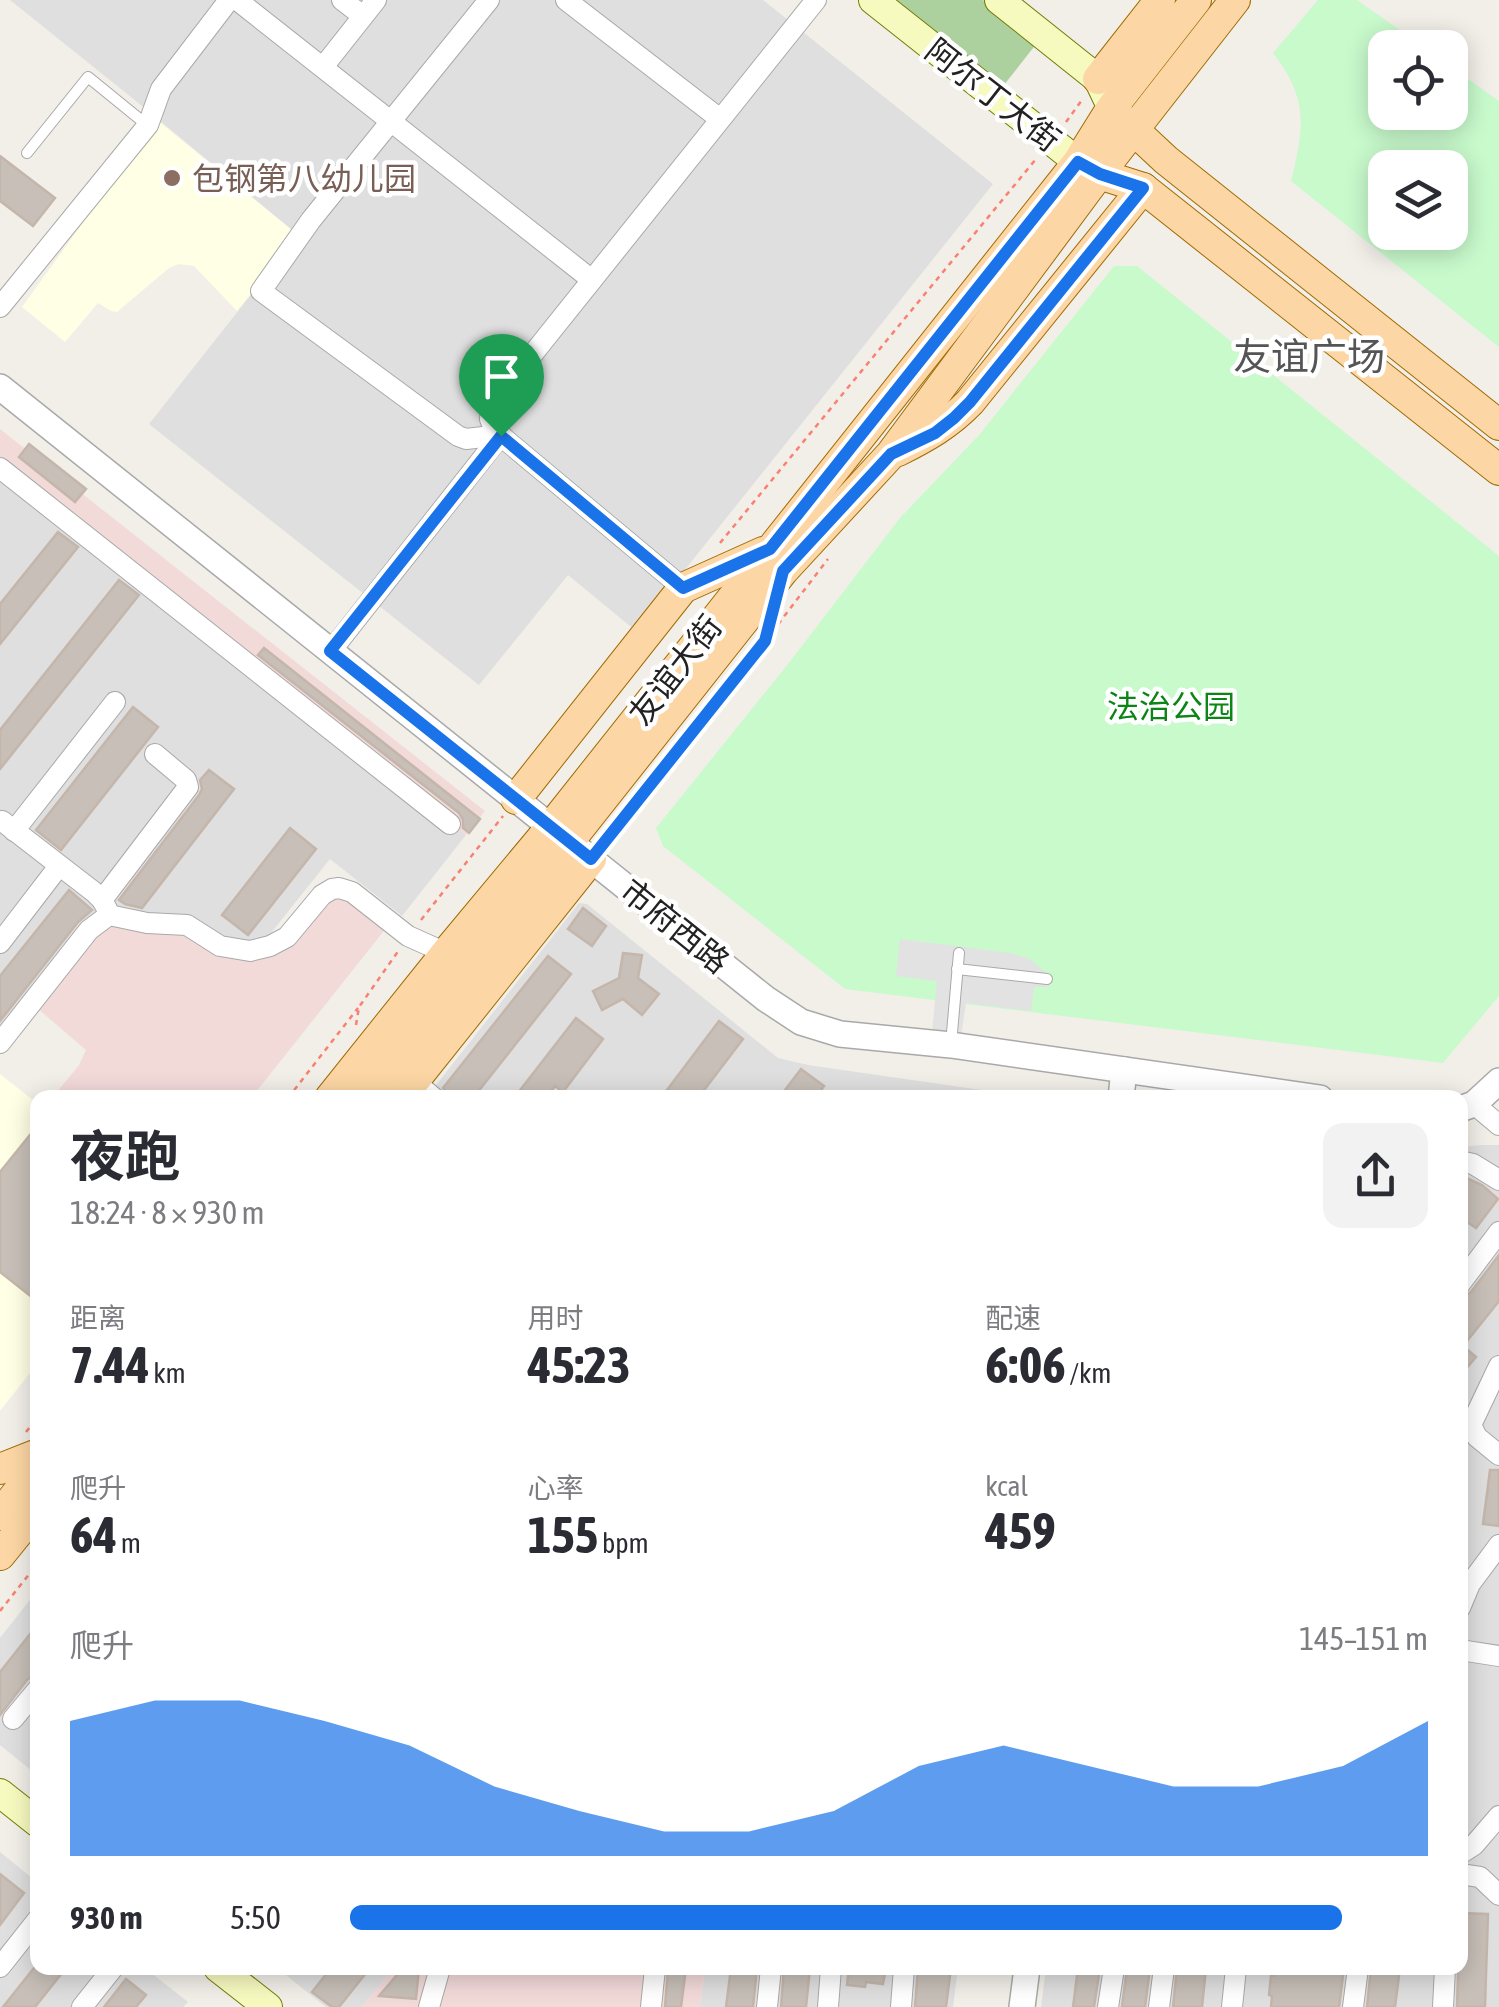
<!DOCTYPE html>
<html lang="zh">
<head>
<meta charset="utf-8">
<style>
	:root { --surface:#fff; --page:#f2f2f3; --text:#2b2b33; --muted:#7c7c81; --accent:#1a73e8 }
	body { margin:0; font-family:"Asap Condensed","Noto Sans SC",sans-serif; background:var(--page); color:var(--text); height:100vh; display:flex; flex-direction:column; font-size:38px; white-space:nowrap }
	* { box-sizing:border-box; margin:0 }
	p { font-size:32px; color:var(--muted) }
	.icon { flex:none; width:55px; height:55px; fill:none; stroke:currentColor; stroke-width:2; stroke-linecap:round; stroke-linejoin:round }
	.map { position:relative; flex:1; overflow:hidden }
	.side { position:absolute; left:30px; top:1090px; width:1438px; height:885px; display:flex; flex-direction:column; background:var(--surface); border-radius:20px; box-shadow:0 5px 25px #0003 }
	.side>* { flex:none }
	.fabs { position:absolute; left:1368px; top:30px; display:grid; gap:20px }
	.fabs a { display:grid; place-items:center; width:100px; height:100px; border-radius:20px; background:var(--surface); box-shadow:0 5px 25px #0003; font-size:50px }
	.pin { position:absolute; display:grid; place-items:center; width:85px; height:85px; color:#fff; margin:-102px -42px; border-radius:50% 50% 50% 0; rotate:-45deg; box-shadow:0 0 10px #0007 }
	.pin .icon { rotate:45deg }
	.round { display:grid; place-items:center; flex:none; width:105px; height:105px; border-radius:20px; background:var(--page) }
	.overview { display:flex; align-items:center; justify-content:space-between; height:170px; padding:0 40px }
	h1 { font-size:55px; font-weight:700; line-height:75px }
	.metrics { display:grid; grid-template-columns:repeat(3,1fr); gap:15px; height:170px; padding:10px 40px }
	.metrics div { display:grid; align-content:center }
	.metrics b { font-size:50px; font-weight:700 }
	.metrics small { font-size:28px; font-weight:400 }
	.metrics p { font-size:28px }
	.chart { height:280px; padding:20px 40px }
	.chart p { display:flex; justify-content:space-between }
	.chart svg { width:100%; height:180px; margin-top:10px; fill:var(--accent); opacity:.7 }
	ul { padding:0 40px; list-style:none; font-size:32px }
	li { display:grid; grid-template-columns:160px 120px 1fr; align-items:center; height:75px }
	li i { height:25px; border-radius:12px; background:var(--accent) }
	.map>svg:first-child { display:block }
	.residential { fill:#e0dfdf }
	.commercial { fill:#f2dad9 }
	.education { fill:#ffffe5 }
	.forest { fill:#add19e }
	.park { fill:#c8facc; fill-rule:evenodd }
	.parking { fill:#e2e2e2 }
	.building { fill:#c7bfb8; stroke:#c4b6ab; stroke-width:2.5 }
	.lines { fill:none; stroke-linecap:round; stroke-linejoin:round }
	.service-casing { stroke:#a9a9a9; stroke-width:12 }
	.minor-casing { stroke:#a9a9a9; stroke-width:22 }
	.tertiary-casing { stroke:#a9a9a9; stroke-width:28 }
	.secondary-casing { stroke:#707d05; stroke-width:30 }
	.primary-casing { stroke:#a06b00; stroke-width:32 }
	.path { stroke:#fa8072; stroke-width:2.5; stroke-dasharray:5 5; stroke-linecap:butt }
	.service { stroke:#fff; stroke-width:10 }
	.minor { stroke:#fff; stroke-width:20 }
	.tertiary { stroke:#fff; stroke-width:25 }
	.secondary { stroke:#f7fabf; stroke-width:28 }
	.primary { stroke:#fcd6a4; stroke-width:30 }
	.route-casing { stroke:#fff; stroke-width:20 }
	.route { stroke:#1a73e8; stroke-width:12 }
	.education-dot { fill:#8d6e63; stroke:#fff; stroke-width:4 }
	.labels { text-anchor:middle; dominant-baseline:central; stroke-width:9; stroke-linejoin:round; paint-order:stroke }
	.street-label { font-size:32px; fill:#222; stroke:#fff }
	.education-label { font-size:32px; fill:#785e54; stroke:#fff; text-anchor:start }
	.park-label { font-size:32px; fill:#0c8416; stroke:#fff }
	.quarter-label { font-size:38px; fill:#555; stroke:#fff }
</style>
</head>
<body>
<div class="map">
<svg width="1499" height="2007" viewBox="0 0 1499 2007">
	<rect width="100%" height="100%" fill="#f2efe9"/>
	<g class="residential">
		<polygon points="10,0 763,0 993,184 636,631 568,575 479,685 149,424 298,235 136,101"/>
		<polygon points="0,464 466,835 402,916 330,859 263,943 236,943 186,919 0,1032"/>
		<polygon points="579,903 587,904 778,1058 808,1065 1031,1097 426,1098"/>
		<polygon points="1481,1145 1499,1145 1499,2007 1041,2007 1046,1968 1460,1968 1460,1147"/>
		<polygon points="37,1591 37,1775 0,1745 0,1638"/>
		<polygon points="0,1852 37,1882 38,1968 145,1968 188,2002 183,2007 0,2007"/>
		<polygon points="277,1968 394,1968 362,2007 326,2007"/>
		<polygon points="705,1968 958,1968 953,2007 700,2007"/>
	</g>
	<g class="commercial">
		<polygon points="0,429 485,811 466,835 0,464"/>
		<polygon points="341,896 387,927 252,1097 53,1097 79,1065 86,1050 37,1008 108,918 172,926 244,958 327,898"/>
		<polygon points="394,1968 705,1968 700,2007 362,2007"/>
	</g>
	<g class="education">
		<polygon points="157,120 298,235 237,311 194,266 178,264 169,268 117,312 111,311 98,303 65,342 22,307"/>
		<polygon points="0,1074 38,1104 37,1364 0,1411"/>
	</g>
	<polygon class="forest" points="897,0 983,0 1037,43 1004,85"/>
	<g class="park">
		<path d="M 1318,0 L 1357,0 L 1424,47 L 1385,48 L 1385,112 L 1450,112 L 1450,66 L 1499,101 L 1499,347 L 1291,181 C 1304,128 1309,99 1273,53 ZM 1385,168 L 1450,168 L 1450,232 L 1385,232 Z"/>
		<polygon points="1114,266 1137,266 1499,556 1499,996 1443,1063 845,989 663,846 656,828 788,664 900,518 980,434"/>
	</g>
	<polygon class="parking" points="900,939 1010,953 1028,958 1049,975 1049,987 1034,987 1031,1011 966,1003 961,1037 932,1032 937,981 896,976"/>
	<g class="building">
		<polygon points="0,156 55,198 33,226 0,201"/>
		<polygon points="29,444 86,489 75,502 19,457"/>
		<polygon points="58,532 78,547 0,644 0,604"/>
		<polygon points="119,580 139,595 0,769 0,730"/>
		<polygon points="264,648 480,819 469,833 463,828 463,820 459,813 258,655"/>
		<polygon points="133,707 158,727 61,850 36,830"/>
		<polygon points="209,770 234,789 142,908 125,904 119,900 199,795 202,789 200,780"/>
		<polygon points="290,828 316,849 248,935 222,915"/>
		<polygon points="69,890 92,910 78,922 0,1021 0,976"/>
		<polygon points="583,908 606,926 592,946 568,929"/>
		<polygon points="623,953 642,955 638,978 659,994 642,1015 623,999 602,1010 593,991 619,978"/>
		<polygon points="548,956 571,974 473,1098 452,1098 443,1088"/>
		<polygon points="576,1018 603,1039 563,1092 555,1086 546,1098 514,1098"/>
		<polygon points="719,1021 743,1039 698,1098 661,1098"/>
		<polygon points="801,1069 824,1086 815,1098 779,1098"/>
		<polygon points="38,1125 38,1302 0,1272 0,1172"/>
		<polygon points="1460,1175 1482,1185 1498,1199 1476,1228 1460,1217"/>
		<polygon points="1499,1255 1499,1301 1463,1346 1476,1357 1460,1376 1460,1298 1471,1292"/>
		<polygon points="1490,1470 1499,1470 1499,1526 1483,1524"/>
		<polygon points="38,1624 38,1671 27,1680 0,1715 0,1672"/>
		<polygon points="0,1874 24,1893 0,1925"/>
		<polygon points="1460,1913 1488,1914 1485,2007 1457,2007"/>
		<polygon points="34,1968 66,1968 35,2007 3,2007"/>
		<polygon points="331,1968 370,1968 339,2007 332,2007 312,1992"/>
		<polygon points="403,1968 419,1968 416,1999 379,1996"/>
		<polygon points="668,1968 686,1968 681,2007 665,2007"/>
		<polygon points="731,1968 757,1968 753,2007 726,2007"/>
		<polygon points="784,1968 810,1968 806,2007 781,2007"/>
		<polygon points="849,1968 886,1968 883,1984 866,1982 865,1987 847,1985"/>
		<polygon points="918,1968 951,1968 946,2007 915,2007"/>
		<polygon points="1078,1968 1100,1968 1094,2007 1073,2007"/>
		<polygon points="1127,1968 1150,1968 1145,2007 1122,2007"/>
		<polygon points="1177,1968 1206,1968 1202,2007 1173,2007"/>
		<polygon points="1275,1968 1344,1968 1339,2007 1271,2007 1272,1996 1269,1995 1271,1976 1274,1976"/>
		<polygon points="1371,1968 1400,1968 1395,2007 1367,2007"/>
		<polygon points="126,1979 146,1995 136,2007 104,2007"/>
	</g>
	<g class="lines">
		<defs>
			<g id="service">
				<polyline points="27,153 88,77 147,125"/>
				<polyline points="957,969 1047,979"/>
				<polyline points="951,1044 959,953"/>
			</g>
			<g id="minor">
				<polyline points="237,0 592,280"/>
				<polyline points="342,0 363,16"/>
				<polyline points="489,0 311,220 261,291 458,436 466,439 501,435"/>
				<polyline points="566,0 720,119"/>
				<polyline points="323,67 376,0"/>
				<polyline points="0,307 148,125 161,89 229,0"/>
				<polyline points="0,468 450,824"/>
				<polyline points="683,588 495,431 490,419 492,405 816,0"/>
				<polyline points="331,651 501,435"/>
				<polyline points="2,821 94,892 102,900 107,909"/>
				<polyline points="14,831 115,702"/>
				<polyline points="102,900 188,787 186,780 155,754"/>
				<polyline points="0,943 59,866"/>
				<polyline points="0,1043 89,930 109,915 147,923 187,925 220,946 250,951 270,946 287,937 322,895 332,889 339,888 352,892 408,936 446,953"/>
				<polyline points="414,1081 434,1098"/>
				<polyline points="1474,1104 1499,1125"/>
				<polyline points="1460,1161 1473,1164 1499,1180"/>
				<polyline points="1460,1284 1499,1232"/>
				<polyline points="1499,1366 1471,1425 1477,1437 1499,1455"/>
				<polyline points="1460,1608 1470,1584 1499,1545"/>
				<polyline points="1460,1650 1499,1656"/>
				<polyline points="13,1719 38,1689"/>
				<polyline points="1460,1854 1474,1845 1499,1816"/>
				<polyline points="1460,1874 1480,1877 1499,1895"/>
				<polyline points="0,1967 38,1919"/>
				<polyline points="82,2007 113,1968"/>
				<polyline points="429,2007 440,1968"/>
				<polyline points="651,2007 655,1968"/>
				<polyline points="767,2007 771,1968"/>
				<polyline points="828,2007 831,1968"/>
				<polyline points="901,2007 904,1968"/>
				<polyline points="1108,2007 1114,1968"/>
				<polyline points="1159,2007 1164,1968"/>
				<polyline points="1232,2007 1236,1968"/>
				<polyline points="1353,2007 1358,1968"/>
				<polyline points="1443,2007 1445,1968"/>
			</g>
			<g id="tertiary">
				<polyline points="0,387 766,999 801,1022 840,1034 951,1045 1320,1098"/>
				<polyline points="1121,1098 1124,1070"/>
				<polyline points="1460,1109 1474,1104 1499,1081"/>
				<polyline points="1022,2007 1027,1968"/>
			</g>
			<g id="secondary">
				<polyline points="873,0 1078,162"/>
				<polyline points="999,0 1098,79 1107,98"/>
				<polyline points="0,1793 38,1823"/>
				<polyline points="218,1968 268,2007"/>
			</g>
			<g id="primary">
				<polyline points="1098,79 1160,0"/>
				<polyline points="1121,118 1166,160 1499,425"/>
				<polyline points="1085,166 1099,174 1143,188 1499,470"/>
				<path d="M 898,451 C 926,437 949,424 970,402 L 1143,188"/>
				<polyline points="516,799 683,588 763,552"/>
				<polyline points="367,1097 414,1081 591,859"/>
				<polyline points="330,1098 446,953 551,827 1078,162 1111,109 1196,0"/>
				<polyline points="366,1098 783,571 891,454 1099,174 1235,0"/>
				<polyline points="0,1469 38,1454"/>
				<polyline points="0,1515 38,1466"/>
				<polyline points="0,1555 38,1508"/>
			</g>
		</defs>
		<use href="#service" class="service-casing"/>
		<use href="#minor" class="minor-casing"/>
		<use href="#tertiary" class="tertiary-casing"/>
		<use href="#secondary" class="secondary-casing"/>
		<use href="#primary" class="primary-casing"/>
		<g class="path">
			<polyline points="1066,122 1082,100"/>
			<polyline points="720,543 1036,159"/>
			<polyline points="766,640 828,559"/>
			<polyline points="604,842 765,641 767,632"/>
			<polyline points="421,920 503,816"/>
			<polyline points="356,1025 359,1007 399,950"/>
			<polyline points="288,1098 358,1008"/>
			<polyline points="26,1432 38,1417"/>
			<polyline points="0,1611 38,1563"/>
		</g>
		<use href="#service" class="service"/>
		<use href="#minor" class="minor"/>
		<use href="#tertiary" class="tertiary"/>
		<use href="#secondary" class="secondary"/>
		<use href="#primary" class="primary"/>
	</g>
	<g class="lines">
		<defs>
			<polygon id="route" points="1078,162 1100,174 1143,188 970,402 954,418 935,433 891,454 783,571 765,641 591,859 330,651 501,436 683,588 770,549"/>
		</defs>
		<use href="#route" class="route-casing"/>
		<use href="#route" class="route"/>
	</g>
	<circle class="education-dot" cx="172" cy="178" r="10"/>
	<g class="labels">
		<g class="street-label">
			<text transform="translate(993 95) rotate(38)">阿尔丁大街</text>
			<text transform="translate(675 670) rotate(-52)">友谊大街</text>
			<text transform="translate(675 926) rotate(39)">市府西路</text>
		</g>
		<g class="education-label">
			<text x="192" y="178">包钢第八幼儿园</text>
		</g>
		<g class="park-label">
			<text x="1171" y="706">法治公园</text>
		</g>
		<g class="quarter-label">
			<text x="1309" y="356">友谊广场</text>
		</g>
	</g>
</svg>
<div class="fabs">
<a><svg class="icon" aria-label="locate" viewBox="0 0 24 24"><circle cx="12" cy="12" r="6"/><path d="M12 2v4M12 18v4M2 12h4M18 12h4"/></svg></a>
<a><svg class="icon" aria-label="layers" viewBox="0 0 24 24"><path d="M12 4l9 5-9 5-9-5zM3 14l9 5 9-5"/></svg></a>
</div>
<div class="pin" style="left:501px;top:436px;background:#1e9e55"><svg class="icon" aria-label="arrive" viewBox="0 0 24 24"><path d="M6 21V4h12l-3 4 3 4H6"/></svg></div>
<section class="side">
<div class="overview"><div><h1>夜跑</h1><p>18:24 · 8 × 930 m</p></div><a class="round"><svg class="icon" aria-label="share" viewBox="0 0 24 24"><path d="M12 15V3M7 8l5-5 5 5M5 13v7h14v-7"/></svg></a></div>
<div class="metrics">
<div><p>距离</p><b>7.44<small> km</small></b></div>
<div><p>用时</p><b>45:23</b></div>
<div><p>配速</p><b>6:06<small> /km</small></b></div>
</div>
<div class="metrics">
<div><p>爬升</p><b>64<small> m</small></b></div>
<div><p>心率</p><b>155<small> bpm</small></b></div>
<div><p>kcal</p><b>459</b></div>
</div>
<div class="chart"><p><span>爬升</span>145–151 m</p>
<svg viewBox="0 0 160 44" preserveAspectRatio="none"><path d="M0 44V11L10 6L20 6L30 11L40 17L50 27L60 33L70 38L80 38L90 33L100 22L110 17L120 22L130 27L140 27L150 22L160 11V44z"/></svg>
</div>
<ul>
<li><b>930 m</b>5:50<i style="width:92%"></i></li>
</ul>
</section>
</div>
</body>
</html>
